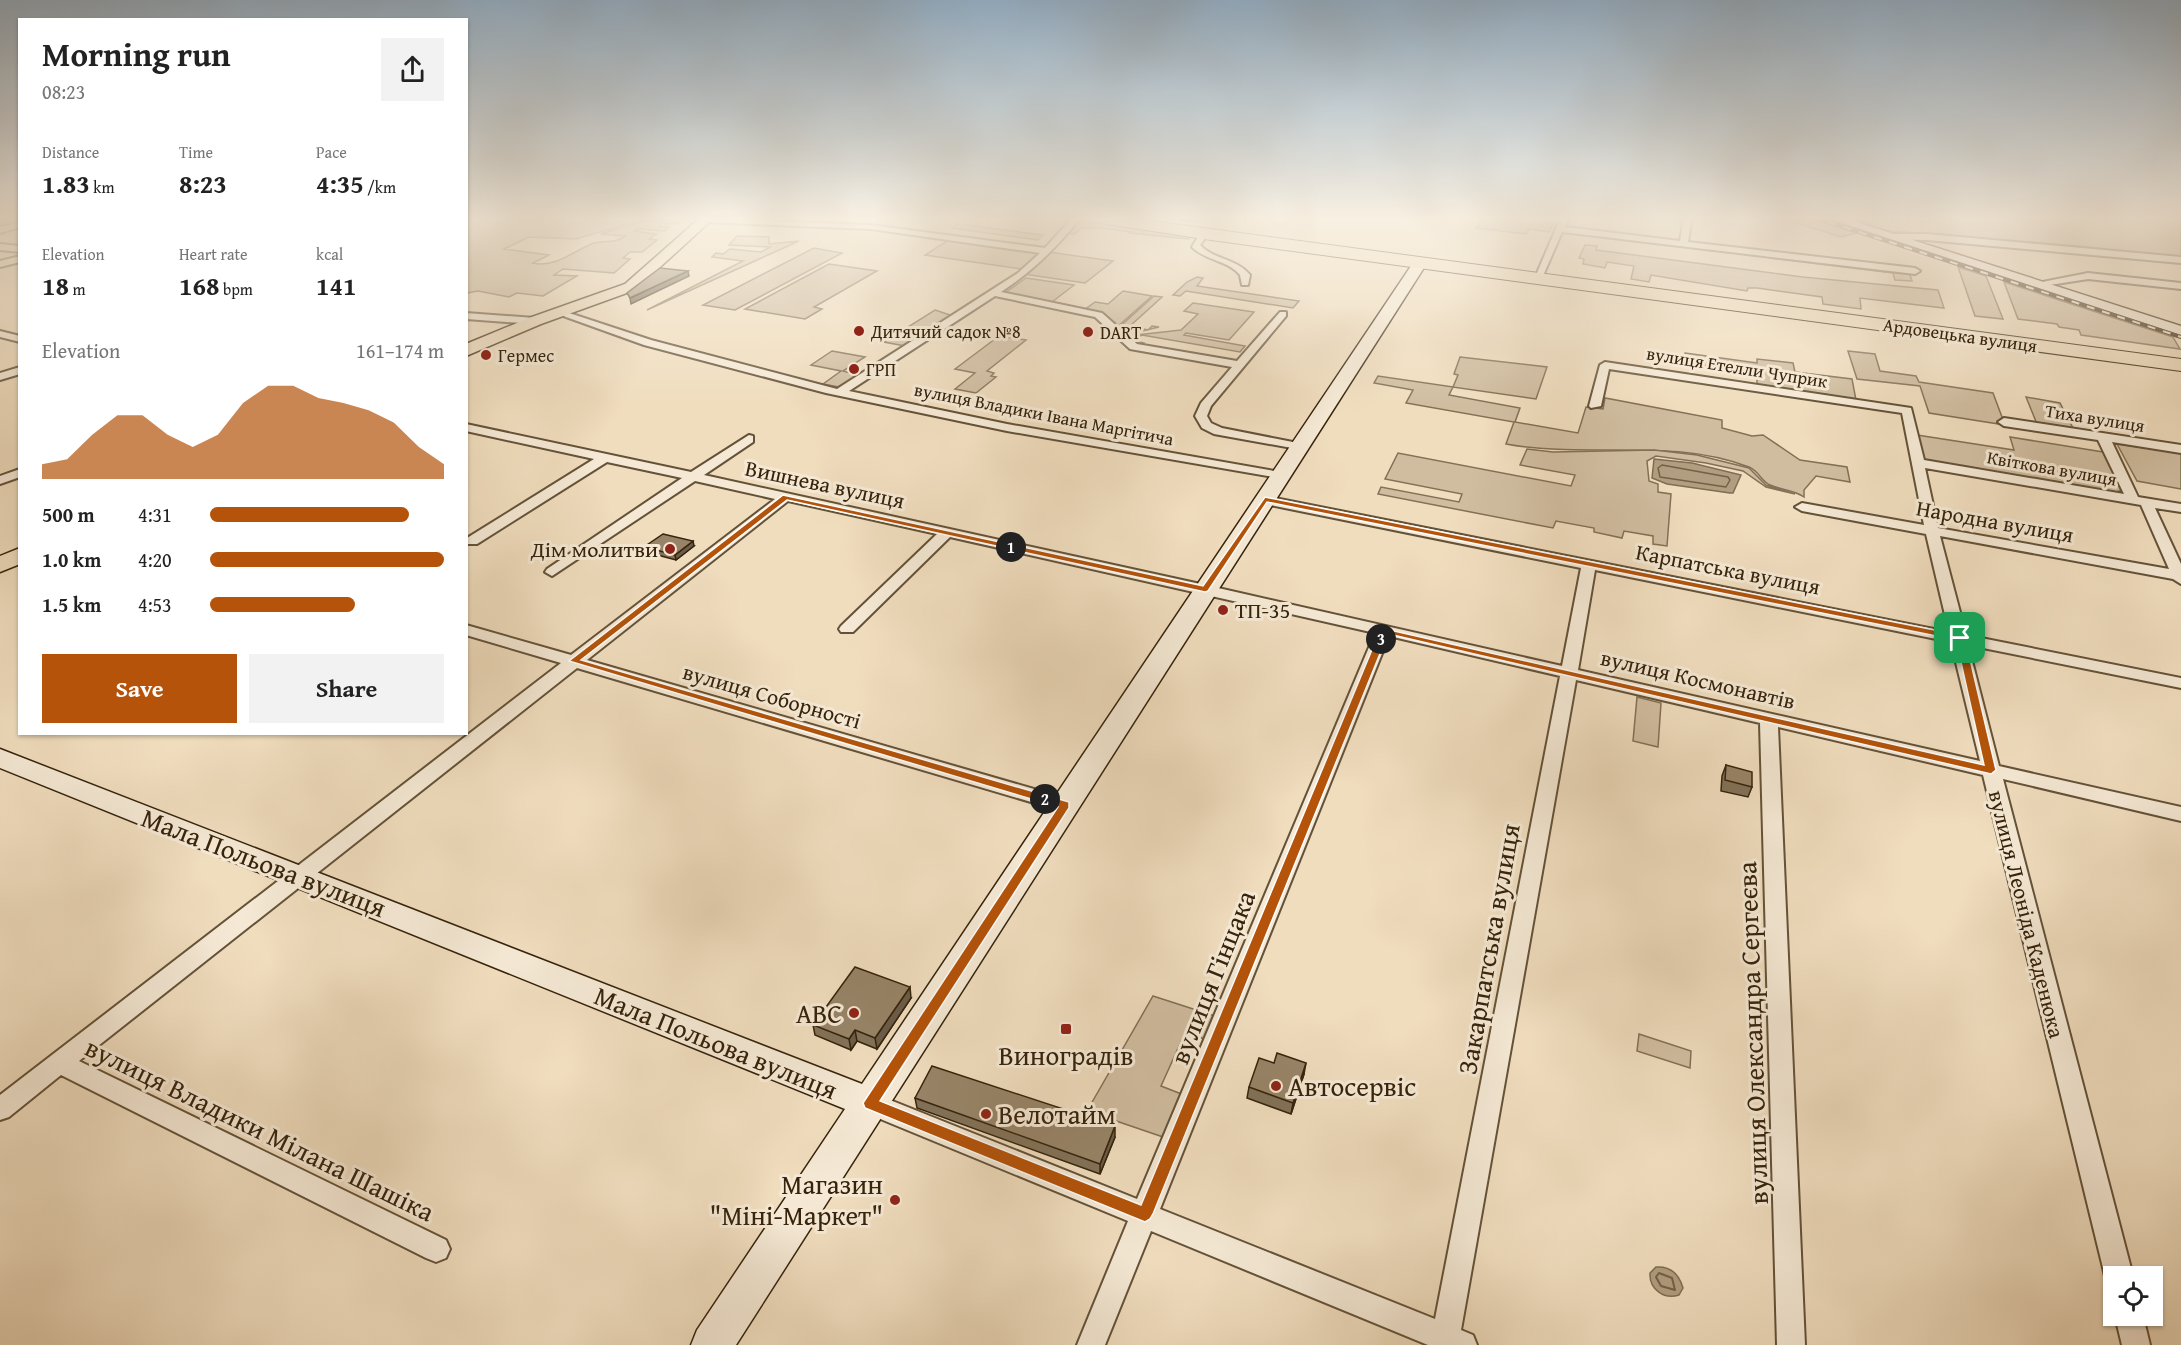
<!DOCTYPE html>
<html lang="en">
<head>
<meta charset="utf-8">
<style>
	:root { --surface:#fff; --page:#f2f2f2; --text:#222; --muted:#767676; --accent:#b45309 }
	body { margin:0; font-family:"Gentium Book Plus",serif; background:var(--page); color:var(--text); height:100vh; display:flex; flex-direction:column; font-size:22px; white-space:nowrap }
	* { box-sizing:border-box; margin:0 }
	p { font-size:20px; color:var(--muted) }
	.icon { flex:none; width:33px; height:33px; fill:none; stroke:currentColor; stroke-width:2; stroke-linecap:round; stroke-linejoin:round }
	.map { position:relative; flex:1; overflow:hidden }
	.panel { position:absolute; left:18px; top:18px; width:450px; height:717px; display:flex; flex-direction:column; background:var(--surface); border-radius:0px; box-shadow:0 2px 4px #0004 }
	.panel>* { flex:none }
	.fabs { position:absolute; left:2103px; top:1266px; display:grid; gap:12px }
	.fabs a { display:grid; place-items:center; width:60px; height:60px; border-radius:0px; background:var(--surface); box-shadow:0 2px 4px #0004; font-size:30px }
	.pin { position:absolute; display:grid; place-items:center; width:51px; height:51px; color:#fff; margin:-26px; border-radius:12px; box-shadow:0 3px 9px #0006 }
	.km { position:absolute; width:30px; height:30px; margin:-15px; border-radius:50%; background:#222; color:#fff; font-size:16px; line-height:30px; text-align:center }
	.round { display:grid; place-items:center; flex:none; width:63px; height:63px; border-radius:0px; background:var(--page) }
	.headline { display:flex; align-items:center; justify-content:space-between; height:102px; padding:0 24px }
	h1 { font-size:33px; font-weight:700; line-height:45px }
	.stats { display:grid; grid-template-columns:repeat(3,1fr); gap:9px; height:102px; padding:6px 24px }
	.stats div { display:grid; align-content:center }
	.stats b { font-size:26px; font-weight:700 }
	.stats small { font-size:16px; font-weight:400 }
	.stats p { font-size:16px }
	.chart { height:168px; padding:12px 24px }
	.chart p { display:flex; justify-content:space-between }
	.chart svg { width:100%; height:108px; margin-top:6px; fill:var(--accent); opacity:.7 }
	.action { display:flex; gap:12px; margin-top:auto; padding:12px 24px }
	.action a { flex:1; height:69px; border-radius:0px; background:var(--accent); color:#fff; font-size:24px; font-weight:700; line-height:69px; text-align:center }
	.action a+a { background:var(--page); color:var(--text) }
	ul { padding:0 24px; list-style:none; font-size:20px }
	li { display:grid; grid-template-columns:96px 72px 1fr; align-items:center; height:45px }
	li i { height:15px; border-radius:8px; background:var(--accent) }
	.map>svg:first-child { display:block }
	.green { fill:#d0bda0; stroke:#837056; stroke-width:1.5 }
	.water { fill:#b19e81; stroke:#806d52; stroke-width:1.5 }
	.lines { fill:none; stroke-linecap:round; stroke-linejoin:round }
	.shore-far1 { stroke:#746046; stroke-width:1.5 }
	.shore { stroke:#746046; stroke-width:2 }
	.street-casing { stroke:#645238; stroke-width:4 }
	.secondary-casing { stroke:#36230b; stroke-width:3 }
	.primary-casing { stroke:#36230b; stroke-width:3 }
	.highway-casing { stroke:#36230b; stroke-width:2 }
	.street { fill:#f5e9d5; fill-rule:evenodd }
	.secondary { fill:#f5e9d5; fill-rule:evenodd }
	.primary { fill:#f0ddbe; fill-rule:evenodd }
	.highway { fill:#f0ddbe; fill-rule:evenodd }
	.rail-casing { stroke:#36230b; stroke-width:4 }
	.rail { stroke:#f5e9d5; stroke-width:2; stroke-dasharray:8; stroke-linecap:butt }
	.wall { fill:#827259; stroke:#36230b; stroke-width:1.5 }
	.shaded-wall { fill:#6a5c49; stroke:#36230b; stroke-width:1.5 }
	.building { fill:#978468; stroke:#36230b; stroke-width:1.5 }
	.route { fill:#b45309; stroke:#fff; stroke-width:1.5; fill-rule:evenodd }
	.poi-dot { fill:#8f2418; stroke:#f5e9d5; stroke-width:2 }
	.labels { text-anchor:middle; dominant-baseline:central; stroke-width:6; stroke-linejoin:round; paint-order:stroke }
	.far-poi-label { font-size:18px; fill:#36230b; stroke:#f5e9d5; text-anchor:start }
	.far-street-label { font-size:18px; fill:#36230b; stroke:#f5e9d5 }
	.street-label { font-size:22px; fill:#36230b; stroke:#f5e9d5 }
	.poi-label { font-size:22px; fill:#36230b; stroke:#f5e9d5; text-anchor:end }
	.near-street-label { font-size:27px; fill:#36230b; stroke:#f5e9d5 }
	.near-poi-label { font-size:27px; fill:#36230b; stroke:#f5e9d5; text-anchor:end }
</style>
</head>
<body>
<div class="map">
<svg width="2181" height="1345" viewBox="0 0 2181 1345">
	<rect width="100%" height="100%" fill="#f0ddbe"/>
	<filter id="stains"><feTurbulence type="fractalNoise" baseFrequency=".00333" numOctaves="4"/><feColorMatrix values="0 0 0 0 .2 0 0 0 0 .09 0 0 0 0 .02 0 0 0 .5 -.17"/></filter>
	<radialGradient id="worn" r=".72"><stop offset=".6" stop-color="#630" stop-opacity="0"/><stop offset="1" stop-color="#630" stop-opacity=".3"/></radialGradient>
	<g class="green">
		<path d="M 477,217 L 692,217 L 689,219 L 644,219 L 576,239 L 529,237 L 504,249 L 549,255 L 533,263 C 556,268 573,251 594,243 C 607,239 611,245 626,236 L 601,234 L 647,220 L 681,221 L 677,224 L 660,223 L 659,226 L 669,227 L 665,231 L 638,229 L 634,231 L 656,234 L 649,239 L 657,240 L 642,252 L 630,252 L 623,258 L 630,259 L 614,273 L 563,269 L 554,275 L 577,276 L 543,296 L 517,293 L 509,297 L 478,291 L 467,293 L 467,218 Z"/>
		<polygon points="1484,217 1557,217 1549,232 1529,229 1526,234 1476,228"/>
		<polygon points="1796,217 1809,217 1856,233 1841,237 1794,222 1799,221 1792,218"/>
		<polygon points="1839,217 2181,217 2181,259 2090,247 1879,230"/>
		<polygon points="1079,218 1093,219 1080,222 1090,223 1096,219 1148,228 1142,233 1149,228 1192,236 1189,239 1130,233 1132,232 1101,228 1082,228 1074,234 1066,233"/>
		<polygon points="958,224 1043,235 1038,240 952,228"/>
		<polygon points="737,236 769,237 769,244 799,241 647,310 743,261 712,257 716,253 723,254 730,249 761,252 770,247 729,245"/>
		<polygon points="950,239 1042,252 1022,269 925,255"/>
		<polygon points="1585,245 1597,246 1596,250 1803,277 1938,290 1944,308 1860,298 1861,309 1823,304 1822,297 1757,288 1748,288 1747,291 1651,275 1649,282 1631,279 1634,266 1607,262 1605,268 1583,264 1584,259 1579,258"/>
		<polygon points="814,248 842,253 735,310 703,305"/>
		<polygon points="1048,252 1113,261 1085,283 1023,274"/>
		<polygon points="1770,258 1909,272 1912,281 1895,280 1893,273"/>
		<polygon points="829,264 877,271 814,307 822,309 805,319 745,309"/>
		<polygon points="1958,267 1986,276 2003,319 1975,316"/>
		<polygon points="1197,277 1203,278 1197,286 1299,301 1293,308 1186,291 1180,296 1173,295 1187,282"/>
		<polygon points="1026,278 1074,285 1052,302 1005,293"/>
		<polygon points="2004,282 2173,337 2180,349 2081,335 2079,330 2059,327 2057,324 2018,319"/>
		<polygon points="1123,291 1152,296 1116,328 1101,313 1084,310 1095,302 1108,304"/>
		<polygon points="1154,296 1162,297 1130,326 1148,330 1152,326 1159,327 1134,333 1117,329"/>
		<polygon points="1193,303 1254,312 1229,340 1186,333 1184,335 1245,346 1240,352 1142,335 1135,341 1144,343 1141,347 1127,336 1181,330 1198,314 1184,311"/>
		<polygon points="935,310 953,316 905,346 884,342"/>
		<polygon points="999,336 1026,340 987,371 994,373 991,376 996,377 976,393 955,389 975,373 955,369"/>
		<polygon points="832,351 865,357 843,371 858,375 839,387 823,384 841,371 811,365"/>
		<polygon points="1848,351 1875,354 1880,371 1916,376 1919,382 1993,393 2005,425 1929,413 1920,386 1857,379"/>
		<polygon points="1685,353 1757,363 1757,359 1793,363 1795,372 1852,379 1856,400 1757,385 1757,374 1684,363"/>
		<path d="M 1460,357 L 1547,367 L 1536,399 L 1453,387 L 1449,395 L 1520,408 L 1515,422 L 1578,433 L 1586,407 L 1603,409 L 1605,398 L 1722,420 L 1722,428 L 1752,436 L 1763,435 L 1800,460 L 1847,467 L 1850,482 L 1816,476 L 1804,490 L 1804,497 C 1794,490 1781,490 1770,485 C 1761,481 1759,471 1749,467 C 1670,437 1587,459 1506,444 L 1514,422 L 1406,403 L 1413,390 L 1374,383 L 1378,376 L 1453,387 L 1458,375 L 1454,374 Z"/>
		<polygon points="2026,397 2060,403 2074,430 2037,424"/>
		<polygon points="1917,435 2014,450 2010,437 2103,452 2121,490 2115,493 1923,461"/>
		<polygon points="2117,444 2181,453 2181,489 2137,481"/>
		<polygon points="1527,449 1553,452 1654,450 1697,455 1749,468 1766,485 1795,494 1766,487 1743,471 1706,463 1656,456 1647,461 1649,481 1658,484 1658,492 1671,494 1667,546 1653,544 1653,536 1624,531 1622,538 1594,532 1594,528 1556,521 1553,528 1378,494 1381,487 1459,502 1462,494 1385,479 1398,453 1571,486 1575,475 1520,465"/>
		<polygon points="1637,697 1661,703 1658,747 1633,741"/>
		<polygon points="1153,996 1218,1017 1208,1040 1185,1033 1161,1086 1184,1095 1166,1138 1087,1111"/>
		<polygon points="1639,1034 1691,1051 1690,1068 1637,1051"/>
	</g>
	<g class="water">
		<polygon points="1654,459 1692,463 1741,475 1733,493 1730,493 1667,484 1652,478"/>
		<path d="M 1656,1267 C 1670,1266 1679,1274 1683,1288 L 1679,1295 C 1664,1300 1649,1289 1650,1273 Z"/>
	</g>
	<g class="lines">
		<polygon class="shore-far1" points="1662,465 1728,477 1730,480 1726,487 1660,477 1658,468"/>
		<polygon class="shore" points="1659,1273 1672,1278 1675,1290 1661,1286 1656,1277"/>
		<defs>
			<g id="street">
				<path d="M 1073,217 L 1081,217 C 1058,246 1032,272 1001,292 L 1102,313 L 1137,344 L 1237,361 L 1280,312 L 1286,312 L 1286,316 L 1211,406 L 1207,416 L 1211,423 L 1222,428 L 1303,444 L 1303,450 L 1214,434 L 1202,428 L 1195,416 L 1201,403 L 1232,367 L 1130,349 L 1095,317 L 995,296 L 849,391 L 1007,424 L 1280,472 L 1286,476 L 1285,479 L 1007,431 L 826,393 L 644,345 L 555,313 L 563,311 L 651,340 L 837,389 L 1018,273 L 1040,253 L 871,229 L 705,222 L 702,218 L 871,225 L 1045,248 Z"/>
				<polygon points="1561,217 1569,217 1565,227 1680,241 1684,217 1692,217 1688,242 1915,268 1920,271 1915,274 1562,232 1542,278 1534,280"/>
				<polygon points="20,222 20,227 0,233 0,227"/>
				<path d="M 1201,232 L 1208,234 L 1200,245 C 1214,260 1236,258 1250,275 L 1248,285 L 1242,285 L 1240,275 C 1228,260 1206,261 1192,247 Z"/>
				<polygon points="1894,234 1927,234 2181,257 2181,263 1927,240 1891,239"/>
				<polygon points="0,244 20,246 20,252 0,250"/>
				<polygon points="20,256 20,262 0,267 0,261"/>
				<polygon points="2088,273 2181,283 2181,289 2088,279 2037,287 2032,284"/>
				<polygon points="466,313 535,318 540,321 535,324 466,319"/>
				<polygon points="0,331 20,336 20,342 0,337"/>
				<path d="M 1605,362 L 1911,408 L 1924,460 L 2124,494 L 2098,440 L 2004,426 L 1998,422 L 2004,418 L 2181,445 L 2181,453 L 2112,442 L 2138,497 L 2181,504 L 2181,512 L 2155,508 L 2181,564 L 2181,584 L 2173,579 L 1940,536 L 1966,635 L 2181,678 L 2181,688 L 1968,645 L 1999,766 L 2181,807 L 2181,821 L 2003,779 L 2133,1276 L 2114,1276 L 2114,1288 L 2109,1286 L 2105,1276 L 1983,775 L 1778,727 L 1805,1345 L 1777,1345 L 1760,723 L 1576,680 L 1461,1330 L 1473,1335 L 1477,1345 L 1428,1345 L 1151,1231 L 1105,1345 L 1077,1345 L 1128,1221 L 861,1111 L 858,1103 L 861,1095 L 870,1092 L 1137,1199 L 1375,633 L 950,537 L 853,632 L 841,632 L 839,629 L 841,626 L 937,534 L 788,501 L 587,660 L 1072,800 L 1074,805 L 1072,810 L 1058,810 L 577,668 L 79,1061 L 446,1240 L 450,1249 L 446,1258 L 436,1262 L 426,1258 L 61,1075 L 9,1117 L 0,1120 L 0,1095 L 561,663 L 466,635 L 466,625 L 571,655 L 775,499 L 695,481 L 552,576 L 545,572 L 547,569 L 682,478 L 607,462 L 477,544 L 467,544 L 467,538 L 594,459 L 466,431 L 466,424 L 691,472 L 749,435 L 753,436 L 753,442 L 704,475 L 1205,585 L 1562,666 L 1581,568 L 1265,504 L 1258,500 L 1265,496 L 1949,632 L 1926,534 L 1802,511 L 1795,507 L 1802,503 L 1924,525 L 1902,413 L 1609,369 L 1601,406 L 1591,408 L 1589,406 L 1600,365 ZM 1925,468 L 2141,505 L 2169,569 L 1938,528 ZM 1595,570 L 1951,642 L 1980,761 L 1578,670 ZM 1389,636 L 1560,676 L 1435,1319 L 1160,1209 Z"/>
				<polygon points="20,367 20,374 0,380 0,373"/>
				<polygon points="20,469 20,477 0,484 0,476"/>
				<polygon points="2115,1316 2143,1316 2150,1345 2122,1345"/>
			</g>
			<g id="secondary">
				<polygon points="1824,217 1841,217 2181,326 2181,335"/>
				<polygon points="1420,259 1427,263 736,1345 691,1345 697,1330 845,1109 0,768 0,749 862,1084 1413,263"/>
			</g>
			<g id="primary">
				<polygon points="701,217 715,217 635,290 541,324 466,356 466,344 529,318 625,284"/>
				<polygon points="20,548 20,564 0,572 0,556"/>
			</g>
			<polygon id="highway" points="1086,217 1121,217 2181,359 2181,371 1204,239 1094,222"/>
		</defs>
		<use href="#street" class="street-casing"/>
		<use href="#secondary" class="secondary-casing"/>
		<use href="#primary" class="primary-casing"/>
		<use href="#highway" class="highway-casing"/>
		<use href="#street" class="street"/>
		<use href="#secondary" class="secondary"/>
		<use href="#primary" class="primary"/>
		<use href="#highway" class="highway"/>
		<defs>
			<polyline id="rail" points="1813,217 2181,337"/>
		</defs>
		<use href="#rail" class="rail-casing"/>
		<use href="#rail" class="rail"/>
	</g>
	<g class="wall">
		<polygon points="1164,217 1202,217 1195,222"/>
		<polygon points="694,546 676,560 646,552 644,547"/>
		<polygon points="1726,765 1752,787 1748,797 1721,791 1722,776"/>
		<polygon points="911,998 877,1049 857,1041 851,1050 815,1035 813,1025"/>
		<polygon points="1304,1074 1291,1114 1247,1098 1249,1087"/>
		<polygon points="915,1098 1115,1137 1100,1174 917,1108"/>
	</g>
	<g class="shaded-wall">
		<polygon points="1195,217 1202,217 1195,222"/>
		<polygon points="688,271 689,276 631,304 630,298"/>
		<polygon points="693,541 694,546 676,560 675,555"/>
		<polygon points="910,987 911,998 877,1049 875,1038"/>
		<polygon points="855,1030 857,1041 851,1050 849,1039"/>
		<polygon points="1306,1063 1304,1074 1291,1114 1293,1103"/>
		<polygon points="1115,1126 1115,1137 1100,1174 1100,1164"/>
	</g>
	<g class="building">
		<polygon points="660,268 688,271 630,298 627,293"/>
		<polygon points="663,534 693,541 675,555 644,547"/>
		<polygon points="1726,765 1752,772 1752,787 1725,780"/>
		<polygon points="855,967 910,987 875,1038 855,1030 849,1039 813,1025"/>
		<polygon points="1277,1053 1306,1063 1293,1103 1249,1087 1259,1058 1274,1063"/>
		<polygon points="932,1066 1115,1126 1100,1164 915,1098"/>
	</g>
	<linearGradient id="sky" x2="0" y2="1"><stop stop-color="#92abbf"/><stop offset="0.54" stop-color="#f8f0e2"/><stop offset="1" stop-color="#f8f0e2" stop-opacity="0"/></linearGradient>
	<rect width="2181" height="405" fill="url(#sky)"/>
	<path class="route" d="M 783,495 L 1203,586 L 1265,497 L 1960,635 L 1965,638 L 1996,770 L 1991,774 L 1388,634 L 1153,1214 L 1150,1219 L 1145,1222 L 865,1108 L 863,1103 L 1058,807 L 569,661 ZM 787,500 L 1205,592 L 1208,591 L 1267,502 L 1956,640 L 1984,765 L 1381,628 L 1141,1205 L 880,1101 L 1069,808 L 1069,802 L 581,660 Z"/>
	<g class="poi-dot">
		<circle cx="859" cy="331" r="6"/>
		<circle cx="1088" cy="332" r="6"/>
		<circle cx="486" cy="355" r="6"/>
		<circle cx="854" cy="369" r="6"/>
		<circle cx="670" cy="549" r="6"/>
		<circle cx="1223" cy="610" r="6"/>
		<circle cx="854" cy="1013" r="6"/>
		<rect x="1060" y="1023" width="12" height="12" rx="3"/>
		<circle cx="1276" cy="1086" r="6"/>
		<circle cx="986" cy="1114" r="6"/>
		<circle cx="895" cy="1200" r="6"/>
	</g>
	<g class="labels">
		<g class="far-poi-label">
			<text x="871" y="331">Дитячий садок №8</text>
			<text x="1100" y="332">DART</text>
			<text x="498" y="355">Гермес</text>
			<text x="866" y="369">ГРП</text>
		</g>
		<g class="far-street-label">
			<text transform="translate(1960 335) rotate(8)">Ардовецька вулиця</text>
			<text transform="translate(1737 367) rotate(9)">вулиця Етелли Чуприк</text>
			<text transform="translate(1044 414) rotate(11)">вулиця Владики Івана Маргітича</text>
			<text transform="translate(2095 418) rotate(9)">Тиха вулиця</text>
			<text transform="translate(2052 468) rotate(10)">Квіткова вулиця</text>
		</g>
		<g class="street-label">
			<text transform="translate(825 484) rotate(12)">Вишнева вулиця</text>
			<text transform="translate(1995 521) rotate(10)">Народна вулиця</text>
			<text transform="translate(1728 569) rotate(11)">Карпатська вулиця</text>
			<text transform="translate(1698 679) rotate(13)">вулиця Космонавтів</text>
			<text transform="translate(772 696) rotate(16)">вулиця Соборності</text>
			<text transform="translate(2027 914) rotate(76)">вулиця Леоніда Каденюка</text>
		</g>
		<g class="poi-label">
			<text x="658" y="549">Дім молитви</text>
			<text x="1235" y="610" text-anchor="start">ТП-35</text>
		</g>
		<g class="near-street-label">
			<text transform="translate(264 862) rotate(21)">Мала Польова вулиця</text>
			<text transform="translate(1488 949) rotate(-80)">Закарпатська вулиця</text>
			<text transform="translate(1212 977) rotate(-68)">вулиця Гінцака</text>
			<text transform="translate(1752 1033) rotate(-92)">вулиця Олександра Сергеєва</text>
			<text transform="translate(716 1042) rotate(22)">Мала Польова вулиця</text>
			<text transform="translate(260 1129) rotate(26)">вулиця Владики Мілана Шашіка</text>
		</g>
		<g class="near-poi-label">
			<text x="842" y="1013">ABC</text>
			<text x="1066" y="1055" text-anchor="middle">Виноградів</text>
			<text x="1288" y="1086" text-anchor="start">Автосервіс</text>
			<text x="998" y="1114" text-anchor="start">Велотайм</text>
			<text x="883" y="1184">Магазин<tspan x="883" dy="31">"Міні-Маркет"</tspan></text>
		</g>
	</g>
	<rect width="100%" height="100%" filter="url(#stains)"/>
	<rect width="100%" height="100%" fill="url(#worn)"/>
</svg>
<div class="fabs">
<a><svg class="icon" aria-label="locate" viewBox="0 0 24 24"><circle cx="12" cy="12" r="6"/><path d="M12 2v4M12 18v4M2 12h4M18 12h4"/></svg></a>
</div>
<div class="pin" style="left:1960px;top:638px;background:#1e9e55"><svg class="icon" aria-label="arrive" viewBox="0 0 24 24"><path d="M6 21V4h12l-3 4 3 4H6"/></svg></div>
<b class="km" style="left:1011px;top:547px">1</b>
<b class="km" style="left:1045px;top:799px">2</b>
<b class="km" style="left:1381px;top:639px">3</b>
<section class="panel">
<div class="headline"><div><h1>Morning run</h1><p>08:23</p></div><a class="round"><svg class="icon" aria-label="share" viewBox="0 0 24 24"><path d="M12 15V3M7 8l5-5 5 5M5 13v7h14v-7"/></svg></a></div>
<div class="stats">
<div><p>Distance</p><b>1.83<small> km</small></b></div>
<div><p>Time</p><b>8:23</b></div>
<div><p>Pace</p><b>4:35<small> /km</small></b></div>
</div>
<div class="stats">
<div><p>Elevation</p><b>18<small> m</small></b></div>
<div><p>Heart rate</p><b>168<small> bpm</small></b></div>
<div><p>kcal</p><b>141</b></div>
</div>
<div class="chart"><p><span>Elevation</span>161–174 m</p>
<svg viewBox="0 0 160 44" preserveAspectRatio="none"><path d="M0 44V38L10 36L20 26L30 18L40 18L50 26L60 31L70 26L80 13L90 6L100 6L110 11L120 13L130 16L140 21L150 31L160 38V44z"/></svg>
</div>
<ul>
<li><b>500 m</b>4:31<i style="width:85%"></i></li>
<li><b>1.0 km</b>4:20<i style="width:100%"></i></li>
<li><b>1.5 km</b>4:53<i style="width:62%"></i></li>
</ul>
<div class="action"><a>Save</a><a>Share</a></div>
</section>
</div>
</body>
</html>
